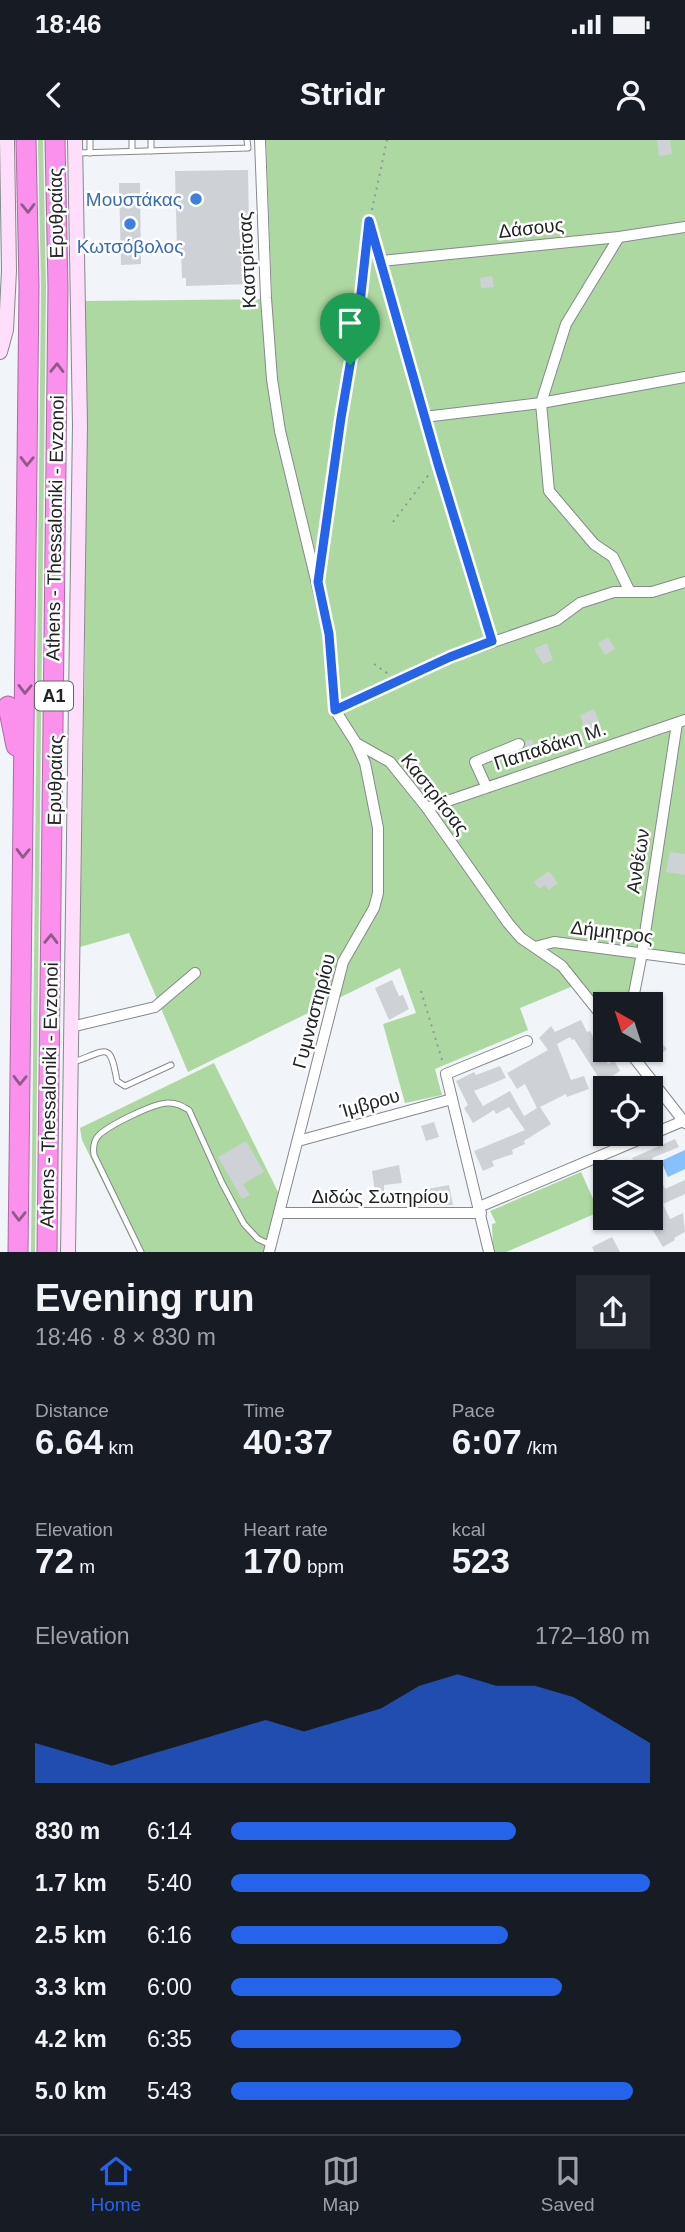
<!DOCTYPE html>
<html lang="en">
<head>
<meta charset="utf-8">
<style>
	:root { --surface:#171b24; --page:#242831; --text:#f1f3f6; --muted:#9ea1a6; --line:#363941; --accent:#2563eb }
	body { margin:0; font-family:Helvetica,sans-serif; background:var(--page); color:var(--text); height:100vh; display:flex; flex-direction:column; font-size:26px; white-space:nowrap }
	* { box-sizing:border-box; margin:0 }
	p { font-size:23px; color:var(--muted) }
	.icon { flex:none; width:38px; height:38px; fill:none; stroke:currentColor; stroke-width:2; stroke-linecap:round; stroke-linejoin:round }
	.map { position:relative; height:1112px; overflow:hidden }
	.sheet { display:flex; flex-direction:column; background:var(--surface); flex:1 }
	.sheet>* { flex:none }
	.needle { width:46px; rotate:321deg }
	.controls { position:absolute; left:593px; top:852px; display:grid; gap:14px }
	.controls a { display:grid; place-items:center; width:70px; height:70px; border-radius:0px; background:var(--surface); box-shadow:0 2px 5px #0004; font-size:35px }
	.pin { position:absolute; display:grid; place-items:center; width:60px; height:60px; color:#fff; margin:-72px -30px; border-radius:50% 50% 50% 0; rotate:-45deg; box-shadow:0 0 7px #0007 }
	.pin .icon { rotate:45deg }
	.round { display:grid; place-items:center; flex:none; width:74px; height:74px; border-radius:0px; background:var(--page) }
	.headline { display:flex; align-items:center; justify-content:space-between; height:119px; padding:0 35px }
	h1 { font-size:38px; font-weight:800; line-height:52px }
	.stats { display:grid; grid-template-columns:repeat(3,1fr); gap:10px; height:119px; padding:7px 35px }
	.stats div { display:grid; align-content:center }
	.stats b { font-size:35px; font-weight:800 }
	.stats small { font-size:19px; font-weight:400 }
	.stats p { font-size:19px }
	.chart { height:196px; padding:14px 35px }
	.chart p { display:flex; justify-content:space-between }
	.chart svg { width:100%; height:126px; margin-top:7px; fill:var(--accent); opacity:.7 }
	ul { padding:0 35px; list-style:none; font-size:23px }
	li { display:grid; grid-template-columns:112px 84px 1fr; align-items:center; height:52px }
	li i { height:18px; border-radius:9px; background:var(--accent) }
	.status { display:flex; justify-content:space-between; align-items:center; height:49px; padding:0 35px; background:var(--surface); direction:ltr }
	.status svg { height:19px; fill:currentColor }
	header { display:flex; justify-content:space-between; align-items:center; height:91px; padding:0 35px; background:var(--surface); font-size:32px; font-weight:800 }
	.menu { display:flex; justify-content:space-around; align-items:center; height:98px; border-top:2px solid var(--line); background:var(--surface); font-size:19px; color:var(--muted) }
	.menu a { display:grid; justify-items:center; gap:4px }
	.menu .active { color:var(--accent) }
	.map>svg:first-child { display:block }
	.green { fill:#aed8a1 }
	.water { fill:#86c0ff }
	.building { fill:#ced2d6 }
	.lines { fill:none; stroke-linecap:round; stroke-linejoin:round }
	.service-casing { stroke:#85898c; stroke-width:7 }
	.minor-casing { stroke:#85898c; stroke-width:12 }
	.secondary-casing { stroke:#85898c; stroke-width:16 }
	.motorway-casing { stroke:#af6aa7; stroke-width:21 }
	.path { stroke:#929698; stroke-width:2; stroke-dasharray:2 5; stroke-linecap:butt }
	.service { stroke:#fff; stroke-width:5 }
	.minor { stroke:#fff; stroke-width:10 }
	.secondary { stroke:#fedefa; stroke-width:14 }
	.motorway { stroke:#fc90ed; stroke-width:19 }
	.oneway { stroke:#8e5a88 }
	.route-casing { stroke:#fff; stroke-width:14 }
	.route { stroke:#2563eb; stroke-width:9 }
	.shop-dot { fill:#3f7fe0; stroke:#fff; stroke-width:2.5 }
	.labels { text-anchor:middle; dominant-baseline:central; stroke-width:5; stroke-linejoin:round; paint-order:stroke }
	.shield { fill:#fff; stroke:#646566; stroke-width:2 }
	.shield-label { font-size:18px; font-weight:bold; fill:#212324 }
	.shop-label { font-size:19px; fill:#366cbe; stroke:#fff; text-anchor:end }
	.street-label { font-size:19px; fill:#212324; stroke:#fff }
</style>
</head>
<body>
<div class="status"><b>18:46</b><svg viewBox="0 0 49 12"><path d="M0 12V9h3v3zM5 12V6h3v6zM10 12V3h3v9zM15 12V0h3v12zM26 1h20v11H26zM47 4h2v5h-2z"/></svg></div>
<header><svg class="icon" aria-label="back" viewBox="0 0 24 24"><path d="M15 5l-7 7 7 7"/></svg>Stridr<svg class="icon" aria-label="person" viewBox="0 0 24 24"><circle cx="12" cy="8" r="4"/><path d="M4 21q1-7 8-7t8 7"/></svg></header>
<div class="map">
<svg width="685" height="1112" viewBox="0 0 685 1112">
	<rect width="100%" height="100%" fill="#f1f5f9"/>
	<g class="green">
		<polygon points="38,0 43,0 46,147 35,1112 31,1112 41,147"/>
		<polygon points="266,0 685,0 685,821 641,814 631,864 606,864 605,880 578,844 520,868 528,890 435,929 442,955 405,963 383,884 416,873 400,828 188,932 129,793 80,807 85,510 82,161 272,159"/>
		<polygon points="214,923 284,1064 271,1112 137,1112 82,1000 80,988"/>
		<polygon points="581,1032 599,1072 506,1112 493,1112 492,1084 496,1083 490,1071"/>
	</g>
	<polygon class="water" points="685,1010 685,1029 668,1037 661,1021"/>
	<g class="building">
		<polygon points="657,0 670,0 672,14 659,16"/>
		<polygon points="248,30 250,144 186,146 186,138 182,138 181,112 177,112 175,31"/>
		<polygon points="119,43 140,43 141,124 121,125"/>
		<polygon points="492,136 494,147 481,148 480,138"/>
		<polygon points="608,497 615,509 605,515 598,503"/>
		<polygon points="547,503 553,520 543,524 534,509"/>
		<polygon points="594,569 601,587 586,592 580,575"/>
		<polygon points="532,599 537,614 524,619 522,611 526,608 526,601"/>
		<polygon points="670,712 685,714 685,735 666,732"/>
		<polygon points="549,731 558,743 549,750 545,745 539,749 534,742"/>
		<polygon points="392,840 399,856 403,855 409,869 389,880 375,848"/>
		<polygon points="581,880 587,892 590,891 608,924 614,920 620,931 602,943 574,899 572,900 570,897 557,904 571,940 584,936 589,949 567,957 566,954 540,967 551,984 524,1001 525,1004 512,1010 513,1014 492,1021 494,1026 483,1031 474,1011 525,990 509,967 496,974 494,970 473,983 464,968 468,965 456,941 474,932 476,935 500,926 506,938 474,951 483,966 510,951 524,976 537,968 525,944 517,949 507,933 548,910 539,898 551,886 555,892"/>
		<polygon points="651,890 667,909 655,919 651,914"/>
		<polygon points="391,952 395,963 376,969 373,957"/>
		<polygon points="651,964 661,981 651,986"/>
		<polygon points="434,982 439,997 426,1001 421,986"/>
		<polygon points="675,999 679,1007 652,1018 665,1049 685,1040 685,1054 663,1064 670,1079 683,1073 685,1092 674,1098 675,1100 663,1107 651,1087 660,1082 651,1064 651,1032 639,1032 632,1018"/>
		<polygon points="246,1001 264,1032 243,1044 250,1055 242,1059 218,1017"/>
		<polygon points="399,1025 402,1043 384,1045 384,1051 375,1052 372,1031"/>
		<polygon points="449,1045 453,1065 430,1065 428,1049"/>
		<polygon points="612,1097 620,1112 594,1112 592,1107"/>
	</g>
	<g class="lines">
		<defs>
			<g id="service">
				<polyline points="132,0 132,11"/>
				<polyline points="151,0 151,11"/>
				<polyline points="78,13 248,8 247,0"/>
				<polyline points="90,13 90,0"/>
				<path d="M 74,922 C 108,910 110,901 117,941 L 125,946 L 171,925"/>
				<path d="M 141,1112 L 94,1015 C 93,1008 94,1000 99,995 C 110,985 155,962 169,963 C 177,963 182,966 189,970 L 222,1043 L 244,1084 L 258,1099 L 271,1105"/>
			</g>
			<g id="minor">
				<polyline points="260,0 266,158 272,239 280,291 329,494 335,570 356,603 390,622 427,668 508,783 521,798 562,826 606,881"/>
				<polyline points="369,81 438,324 492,501"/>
				<polyline points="619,97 566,184 541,263 549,351 594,404 613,417 630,452"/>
				<polyline points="381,121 619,97 685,87"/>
				<polyline points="424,277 541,263 685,237"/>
				<polyline points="335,570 450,517 557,480 580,463 614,452 652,452 685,442"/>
				<polyline points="486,646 475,622 519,604"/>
				<polyline points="427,668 685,580"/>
				<polyline points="535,807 554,802 685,819"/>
				<polyline points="632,864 642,813 677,583"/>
				<polyline points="71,887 155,867 195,833"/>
				<polyline points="628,910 685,983"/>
				<polyline points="298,1001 452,959"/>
				<polyline points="479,1067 683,981"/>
				<polyline points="279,1073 481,1073"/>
				<polyline points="269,1112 343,822 374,768 378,753 378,688 365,623 356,603"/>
				<polyline points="489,1112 446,934 527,901"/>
			</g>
			<g id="secondary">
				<polyline points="0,212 6,190 9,131 7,0"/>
				<polyline points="68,1112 80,285 75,0"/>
			</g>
			<g id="motorway">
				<polyline points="8,566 16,606"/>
				<polyline points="18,1112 29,146 26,0"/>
				<polyline points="47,1112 58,148 55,0"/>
			</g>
		</defs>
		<use href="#service" class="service-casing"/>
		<use href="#minor" class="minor-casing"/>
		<use href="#secondary" class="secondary-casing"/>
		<use href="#motorway" class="motorway-casing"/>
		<g class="path">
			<polyline points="372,70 387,0"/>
			<polyline points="393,382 430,333"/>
			<polyline points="322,420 341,278 359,171 366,110"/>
			<polyline points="374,524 390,535"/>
			<polyline points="421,851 443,923"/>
		</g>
		<use href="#service" class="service"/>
		<use href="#minor" class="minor"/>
		<use href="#secondary" class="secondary"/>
		<use href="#motorway" class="motorway"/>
	</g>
	<defs><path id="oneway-chevron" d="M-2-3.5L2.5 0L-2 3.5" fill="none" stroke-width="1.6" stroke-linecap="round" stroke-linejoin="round" transform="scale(1.75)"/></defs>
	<g class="oneway">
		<use href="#oneway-chevron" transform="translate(28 68) rotate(89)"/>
		<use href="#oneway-chevron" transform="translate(57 228) rotate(-89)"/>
		<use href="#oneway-chevron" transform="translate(27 321) rotate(91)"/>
		<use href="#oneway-chevron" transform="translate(25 549) rotate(91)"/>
		<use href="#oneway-chevron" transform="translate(23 713) rotate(91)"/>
		<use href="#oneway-chevron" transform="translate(51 799) rotate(-89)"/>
		<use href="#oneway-chevron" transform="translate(20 940) rotate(91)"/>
		<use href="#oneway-chevron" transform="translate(19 1076) rotate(91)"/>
	</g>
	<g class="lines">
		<defs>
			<polygon id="route" points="369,81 438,324 492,501 450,517 335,570 329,494 318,442 341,278 359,172"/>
		</defs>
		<use href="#route" class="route-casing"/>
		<use href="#route" class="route"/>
	</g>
	<g class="shop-dot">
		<circle cx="196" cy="59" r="7"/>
		<circle cx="130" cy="84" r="7"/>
	</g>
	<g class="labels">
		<rect class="shield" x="35" y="541.5" width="38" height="29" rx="5"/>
		<g class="shield-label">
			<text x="54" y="556">Α1</text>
		</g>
		<g class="shop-label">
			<text x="182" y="59">Μουστάκας</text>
			<text x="130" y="106" text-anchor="middle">Κωτσόβολος</text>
		</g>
		<g class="street-label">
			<text transform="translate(56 73) rotate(-91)">Ερυθραίας</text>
			<text transform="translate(531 88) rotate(-6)">Δάσους</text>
			<text transform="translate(247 120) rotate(-93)">Καστρίτσας</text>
			<text transform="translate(55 388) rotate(-89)">Athens - Thessaloniki - Evzonoi</text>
			<text transform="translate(550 606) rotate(-18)">Παπαδάκη Μ.</text>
			<text transform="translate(55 640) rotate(-89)">Ερυθραίας</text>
			<text transform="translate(435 654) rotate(52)">Καστρίτσας</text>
			<text transform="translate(638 721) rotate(-81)">Ανθέων</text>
			<text transform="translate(612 792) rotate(7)">Δήμητρος</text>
			<text transform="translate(314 871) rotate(-75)">Γυμναστηρίου</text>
			<text transform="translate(49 955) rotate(-89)">Athens - Thessaloniki - Evzonoi</text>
			<text transform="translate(370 963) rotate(-16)">Ίμβρου</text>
			<text x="380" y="1056">Διδώς Σωτηρίου</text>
		</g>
	</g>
</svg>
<div class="controls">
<a><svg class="needle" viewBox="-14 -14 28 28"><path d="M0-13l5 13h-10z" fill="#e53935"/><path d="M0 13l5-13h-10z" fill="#9ea1a6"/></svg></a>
<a><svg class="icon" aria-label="locate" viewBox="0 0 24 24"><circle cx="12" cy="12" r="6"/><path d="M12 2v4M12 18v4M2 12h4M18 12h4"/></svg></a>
<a><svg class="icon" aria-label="layers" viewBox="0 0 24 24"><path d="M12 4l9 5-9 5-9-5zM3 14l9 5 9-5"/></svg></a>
</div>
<div class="pin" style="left:350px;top:225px;background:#1e9e55"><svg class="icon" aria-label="arrive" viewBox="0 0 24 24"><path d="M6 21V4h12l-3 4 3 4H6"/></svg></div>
</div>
<section class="sheet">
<div class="headline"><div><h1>Evening run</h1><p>18:46 · 8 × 830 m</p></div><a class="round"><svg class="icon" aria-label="share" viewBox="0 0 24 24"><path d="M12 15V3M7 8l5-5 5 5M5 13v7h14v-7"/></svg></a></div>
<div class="stats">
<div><p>Distance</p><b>6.64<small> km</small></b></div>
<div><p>Time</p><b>40:37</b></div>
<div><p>Pace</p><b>6:07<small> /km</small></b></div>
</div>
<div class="stats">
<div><p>Elevation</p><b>72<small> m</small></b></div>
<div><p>Heart rate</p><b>170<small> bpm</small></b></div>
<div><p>kcal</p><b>523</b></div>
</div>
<div class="chart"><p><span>Elevation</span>172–180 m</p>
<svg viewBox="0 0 160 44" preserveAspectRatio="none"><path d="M0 44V30L10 34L20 38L30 34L40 30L50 26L60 22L70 26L80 22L90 18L100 10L110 6L120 10L130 10L140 14L150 22L160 30V44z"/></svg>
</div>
<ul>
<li><b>830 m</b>6:14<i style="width:68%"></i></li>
<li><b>1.7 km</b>5:40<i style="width:100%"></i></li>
<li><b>2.5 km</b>6:16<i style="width:66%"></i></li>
<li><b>3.3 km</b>6:00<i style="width:79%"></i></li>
<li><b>4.2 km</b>6:35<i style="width:55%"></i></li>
<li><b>5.0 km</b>5:43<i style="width:96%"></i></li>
</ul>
</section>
<nav class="menu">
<a class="active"><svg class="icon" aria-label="home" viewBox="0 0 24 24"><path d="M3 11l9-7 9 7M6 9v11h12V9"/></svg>Home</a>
<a><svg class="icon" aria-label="map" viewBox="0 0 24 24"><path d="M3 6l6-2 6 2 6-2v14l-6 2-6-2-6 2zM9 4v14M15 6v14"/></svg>Map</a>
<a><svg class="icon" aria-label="saved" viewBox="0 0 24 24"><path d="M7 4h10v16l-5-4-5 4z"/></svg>Saved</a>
</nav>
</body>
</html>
